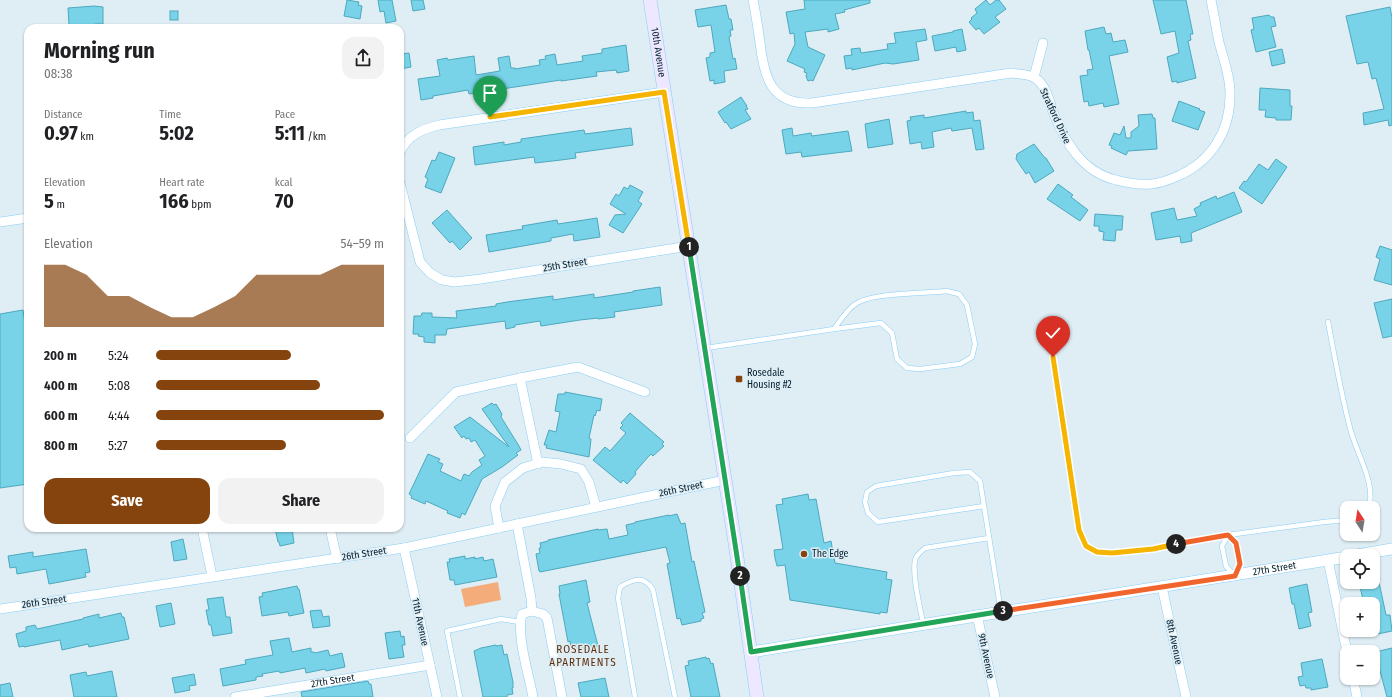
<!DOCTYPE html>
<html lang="en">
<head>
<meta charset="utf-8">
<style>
	:root { --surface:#fff; --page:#f2f2f2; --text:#202124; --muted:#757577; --accent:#85440d }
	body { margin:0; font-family:"Fira Sans Condensed",sans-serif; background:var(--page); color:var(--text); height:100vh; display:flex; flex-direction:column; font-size:15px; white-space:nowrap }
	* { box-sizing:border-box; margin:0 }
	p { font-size:13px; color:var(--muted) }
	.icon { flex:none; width:22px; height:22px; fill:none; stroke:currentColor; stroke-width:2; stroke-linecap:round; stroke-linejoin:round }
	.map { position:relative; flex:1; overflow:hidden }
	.side { position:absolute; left:24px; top:24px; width:380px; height:508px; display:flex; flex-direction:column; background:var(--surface); border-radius:12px; box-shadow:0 1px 3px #0004 }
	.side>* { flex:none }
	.needle { width:26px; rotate:348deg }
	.buttons { position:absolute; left:1340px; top:501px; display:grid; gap:8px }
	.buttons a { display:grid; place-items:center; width:40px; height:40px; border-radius:8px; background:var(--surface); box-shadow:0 1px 3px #0004; font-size:20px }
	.pin { position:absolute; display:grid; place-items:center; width:34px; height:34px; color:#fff; margin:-41px -17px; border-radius:50% 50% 50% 0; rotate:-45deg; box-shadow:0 0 4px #0007 }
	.pin .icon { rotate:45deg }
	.km { position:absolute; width:20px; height:20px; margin:-10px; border-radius:50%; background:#222; color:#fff; font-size:11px; line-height:20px; text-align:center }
	.round { display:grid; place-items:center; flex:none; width:42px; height:42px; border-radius:12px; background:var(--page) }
	.headline { display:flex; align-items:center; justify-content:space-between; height:68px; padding:0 20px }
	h1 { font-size:22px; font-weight:700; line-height:30px }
	.stats { display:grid; grid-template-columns:repeat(3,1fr); gap:6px; height:68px; padding:4px 20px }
	.stats div { display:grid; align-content:center }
	.stats b { font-size:20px; font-weight:700 }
	.stats small { font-size:11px; font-weight:400 }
	.stats p { font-size:11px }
	.chart { height:112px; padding:8px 20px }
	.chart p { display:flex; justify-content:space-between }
	.chart svg { width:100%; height:72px; margin-top:4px; fill:var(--accent); opacity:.7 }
	.primary-button { display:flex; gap:8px; margin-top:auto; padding:8px 20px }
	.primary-button a { flex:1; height:46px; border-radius:12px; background:var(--accent); color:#fff; font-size:16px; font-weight:700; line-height:46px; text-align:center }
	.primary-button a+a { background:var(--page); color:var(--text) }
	ul { padding:0 20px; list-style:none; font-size:13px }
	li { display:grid; grid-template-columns:64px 48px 1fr; align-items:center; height:30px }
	li i { height:10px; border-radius:5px; background:var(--accent) }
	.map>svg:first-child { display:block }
	.green { fill:#f5ac7b }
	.building { fill:#78d3e8; stroke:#4ca9be }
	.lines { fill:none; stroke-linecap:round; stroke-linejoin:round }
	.service-casing { stroke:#86cef6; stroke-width:5.5 }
	.minor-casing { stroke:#86cef6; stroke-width:10 }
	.tertiary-casing { stroke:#86cef6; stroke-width:12 }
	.secondary-casing { stroke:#86cef6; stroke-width:14 }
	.service { stroke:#fff; stroke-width:4.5 }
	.minor { stroke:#fff; stroke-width:9 }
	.tertiary { stroke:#fff; stroke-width:11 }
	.secondary { stroke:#ede8ff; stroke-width:13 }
	.split-1-casing { stroke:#fff; stroke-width:8 }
	.split-2-casing { stroke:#fff; stroke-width:8 }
	.split-3-casing { stroke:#fff; stroke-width:8 }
	.split-4-casing { stroke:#fff; stroke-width:8 }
	.split-5-casing { stroke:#fff; stroke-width:8 }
	.split-1 { stroke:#f5b400; stroke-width:5 }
	.split-2 { stroke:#22a559; stroke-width:5 }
	.split-3 { stroke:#22a559; stroke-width:5 }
	.split-4 { stroke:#f0652b; stroke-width:5 }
	.split-5 { stroke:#f5b400; stroke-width:5 }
	.poi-dot { fill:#85440d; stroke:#dfedf5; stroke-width:1.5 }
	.labels { text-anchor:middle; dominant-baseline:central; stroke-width:3; stroke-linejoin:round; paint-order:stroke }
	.street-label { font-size:10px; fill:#011e2d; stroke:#dfedf5 }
	.poi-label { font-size:10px; fill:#011e2d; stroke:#dfedf5; text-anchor:start }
	.neighbourhood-label { font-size:11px; letter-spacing:1px; fill:#5c2f0b; stroke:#dfedf5 }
</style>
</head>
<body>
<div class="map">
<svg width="1392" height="697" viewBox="0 0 1392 697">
	<rect width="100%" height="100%" fill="#dfedf5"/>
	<polygon class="green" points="498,582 501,600 465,607 461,589"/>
	<g class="building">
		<polygon points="347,0 359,2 358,5 362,6 360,19 344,16"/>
		<polygon points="378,0 392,0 396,21 386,23 384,11 380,12"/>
		<polygon points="411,0 423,0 425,9 413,11"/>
		<polygon points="804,0 870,0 870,3 844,10 845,12 835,14 839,29 828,32 828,29 805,32 808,47 825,55 813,81 811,80 808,81 806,76 807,73 804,72 805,69 787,61 795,44 794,33 790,34 786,12 805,9"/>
		<polygon points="986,0 990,5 996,0 999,0 1006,9 995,17 1000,22 984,34 979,28 976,30 969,22 972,19 971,18 977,13 975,9"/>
		<polygon points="1153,0 1186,0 1193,34 1190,34 1191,40 1188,41 1196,78 1177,83 1177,81 1172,82 1167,57 1179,53 1175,31 1161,34"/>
		<polygon points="726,5 729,19 731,19 733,30 730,30 731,36 729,37 733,59 735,58 737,69 724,71 725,82 714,84 714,80 710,81 706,58 710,57 710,53 715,52 711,25 698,27 695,10"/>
		<polygon points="94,6 103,7 103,24 95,24 95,26 74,27 74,25 69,25 68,8"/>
		<polygon points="1390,7 1392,18 1392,125 1389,126 1388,120 1364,125 1363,113 1384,109 1376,78 1372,79 1368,62 1357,64 1346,16"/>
		<rect x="170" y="11" width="8" height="9"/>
		<polygon points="1269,15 1271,17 1274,17 1276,26 1271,27 1276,47 1256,52 1251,30 1254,29 1252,18"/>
		<polygon points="1104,27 1106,34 1111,33 1113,42 1125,40 1128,52 1109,56 1119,104 1104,107 1103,103 1089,106 1088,101 1084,102 1080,76 1088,75 1087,70 1093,69 1089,50 1088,50 1085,31"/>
		<polygon points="925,29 927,40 916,42 919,60 893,64 885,63 852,70 852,68 846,69 844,56 852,55 851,49 860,48 861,53 888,49 887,44 896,43 894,33"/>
		<polygon points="962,29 966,50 957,52 956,47 935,51 932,36 953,32 953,31"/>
		<polygon points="626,45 629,71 617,73 616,70 596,72 597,76 561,81 561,80 469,94 468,90 433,96 433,98 421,100 418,79 440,76 437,60 447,58 448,60 474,56 476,75 500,71 498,58 509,56 511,68 515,68 515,69 540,65 539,60 546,59 545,56 555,54 557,65 583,61 582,56 602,53 602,49"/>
		<polygon points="1282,49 1285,63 1272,66 1269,52"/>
		<polygon points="409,53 411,67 400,69 400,54"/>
		<polygon points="1260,88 1290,90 1290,106 1292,106 1291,120 1276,120 1276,118 1265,117 1266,110 1259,110"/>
		<polygon points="741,97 747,106 746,106 748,109 745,110 751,119 731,129 726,122 725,123 718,112"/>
		<polygon points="1179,101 1200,109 1199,110 1205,112 1198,130 1172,121"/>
		<polygon points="966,111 966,113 973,112 974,121 980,120 984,149 976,150 972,128 952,131 951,128 932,132 934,147 922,149 921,142 910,144 907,121 911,120 910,117 924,115 924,118"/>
		<polygon points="1152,114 1153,118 1155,118 1157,149 1128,151 1126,155 1111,148 1112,146 1109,145 1114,133 1120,135 1124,126 1126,138 1131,138 1131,132 1139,126 1138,115"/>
		<polygon points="889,119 893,144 868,148 865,124"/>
		<polygon points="631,128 633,145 575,153 576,158 561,160 535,163 534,157 475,165 473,147 504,142 504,145 521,142 521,139 584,130 585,134"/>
		<polygon points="792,128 793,136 811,133 812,136 848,131 852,151 802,157 801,152 786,154 782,130"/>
		<polygon points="1034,144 1045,158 1046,158 1054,171 1035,183 1029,172 1026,174 1016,159 1017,154"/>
		<polygon points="439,152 455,158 441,193 425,187 428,179 425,177 432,160 435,161"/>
		<polygon points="1276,159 1287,167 1262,204 1239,188 1244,181 1246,182 1259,164 1268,170"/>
		<polygon points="1058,184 1073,195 1071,197 1088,210 1080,221 1047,199"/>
		<polygon points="630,185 643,192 638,201 642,204 623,233 609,225 615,215 626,214 610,204 616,194 619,196 624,187 628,189"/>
		<polygon points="1234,192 1242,212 1191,233 1192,241 1181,243 1180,236 1156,240 1151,213 1174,208 1177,220 1197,216 1194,209 1201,205 1200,203 1216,196 1217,199"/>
		<polygon points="447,210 472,238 460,250 452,241 450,243 432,223"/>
		<polygon points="1095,214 1123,216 1122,230 1116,230 1115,241 1103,240 1104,232 1099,231 1099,226 1094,226"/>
		<polygon points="597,218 600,237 574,241 573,234 551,238 551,241 489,252 486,235 523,229 522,226 557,220 558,224"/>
		<polygon points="1380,246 1392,250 1392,285 1374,280 1380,259 1376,257"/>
		<polygon points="660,287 662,305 614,312 615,317 598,319 598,318 580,320 541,326 540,321 515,325 515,327 506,329 505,321 447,329 446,335 435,335 435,343 424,342 424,337 418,336 419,334 413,334 414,316 421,316 422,313 432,313 432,317 457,318 456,311 496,306 496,304 507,302 553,296 553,300 594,294 594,298 633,292 633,291"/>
		<polygon points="1392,299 1392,336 1383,338 1374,303"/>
		<polygon points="23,310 28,343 28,484 0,488 0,314"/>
		<polygon points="565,392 602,399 600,411 597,410 595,416 594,415 589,438 591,439 589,457 546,448 547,445 544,445 549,430 556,432 560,412 555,411 558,394 565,394"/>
		<polygon points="492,403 494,405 496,404 502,414 501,417 519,446 521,450 516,453 518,455 502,467 482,479 465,515 462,513 460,518 447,513 448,511 426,501 425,504 411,498 412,496 409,494 428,454 440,459 438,462 443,464 440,471 461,481 464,474 469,476 472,472 482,465 479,460 485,456 475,440 471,442 469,438 466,439 464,436 462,438 454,427 470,417 509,447 482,409"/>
		<polygon points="630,413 664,442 662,444 664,446 653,456 651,454 648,457 635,472 636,474 627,484 623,480 621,483 593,460 605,447 610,451 626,433 620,428 623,425 621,423"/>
		<polygon points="808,494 809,500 816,499 824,543 831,541 835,563 887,572 886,579 892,580 887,613 880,612 880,614 790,600 785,565 777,566 775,558 774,550 783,549 776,505 783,504 782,499"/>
		<polygon points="677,514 681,524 685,523 692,562 694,561 695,566 705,612 702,613 704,618 701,619 701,621 682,625 680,618 677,619 667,564 670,563 666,547 540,572 539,571 536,554 540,553 539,548 541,548 540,543 548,541 548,540 598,529 598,530 607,529 609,539 628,535 626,525 635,523 635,522 669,515 669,516"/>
		<polygon points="275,528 292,528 294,543 280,546 279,542 278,542"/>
		<polygon points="183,539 187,559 174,561 171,542"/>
		<polygon points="86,549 90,572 85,573 86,577 49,584 46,569 17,574 16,567 10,568 8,556 33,552 33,557"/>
		<polygon points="465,556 465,559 475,557 475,559 483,557 484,561 493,559 497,577 455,585 454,580 450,580 447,562 450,562 449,559"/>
		<polygon points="586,580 590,602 587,603 598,646 575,651 574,648 571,649 570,641 568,642 559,594 560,594 559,586"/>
		<polygon points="1359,582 1379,582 1386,615 1390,615 1392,631 1373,635 1373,604 1371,604 1370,599 1363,600"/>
		<polygon points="1307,584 1312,612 1308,613 1311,626 1299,629 1294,604 1292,604 1289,588"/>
		<polygon points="297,586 298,589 299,589 304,613 289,616 288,612 262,616 259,597 263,596 262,593"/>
		<polygon points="223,597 226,617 230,617 232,633 213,636 211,625 209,625 206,610 209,610 207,599"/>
		<polygon points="171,603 175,624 160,627 156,606"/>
		<polygon points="321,610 323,617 329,616 330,626 313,628 310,611"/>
		<polygon points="121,613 122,617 124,617 129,639 89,647 88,644 62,650 60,640 24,647 24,646 19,647 16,634 26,631 26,627 35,625 37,629 83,619 83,618 99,614 99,618"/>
		<polygon points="400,631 401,637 404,636 405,645 402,645 404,657 389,659 385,633"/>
		<polygon points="289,638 292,652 311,648 311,652 314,652 315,653 328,650 330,656 342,653 345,667 326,671 325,669 306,673 305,668 280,673 279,671 262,674 263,676 256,677 256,680 223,686 220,669 246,664 245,660 273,655 270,641"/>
		<polygon points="496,645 496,646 502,645 504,655 507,654 513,682 513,688 512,688 513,694 507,695 507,697 483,697 474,651 481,648"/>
		<polygon points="1392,648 1392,697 1387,697 1375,652"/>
		<polygon points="706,657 706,659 709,658 711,664 713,663 720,697 691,697 685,666 689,665 688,661"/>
		<polygon points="1322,659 1328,687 1311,690 1311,688 1306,688 1305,685 1300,686 1298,677 1303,676 1301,663"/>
		<polygon points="112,671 117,697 74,697 70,675 86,672 87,676"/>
		<polygon points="194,674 196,685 189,686 190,690 175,693 172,678"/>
		<polygon points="605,678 609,697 581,697 578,683"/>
		<polygon points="368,681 369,684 371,684 373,697 302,697 301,692"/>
		<polygon points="10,683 13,697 0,697 0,685"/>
	</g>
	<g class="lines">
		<defs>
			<g id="service">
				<path d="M 946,291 L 959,294 L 967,305 L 974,339 L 975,344 L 972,357 L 960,364 L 920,369 L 907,368 L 897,359 L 892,333 L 881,323 L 834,329 C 840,321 846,311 854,305 C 870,292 924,294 946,291 Z"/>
				<path d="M 1328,322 C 1335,358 1341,394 1350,428 C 1356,453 1376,482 1369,508"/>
				<polyline points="706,348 834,329"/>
				<polyline points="1053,357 1079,530 1086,547 1097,552 1112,553 1153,549 1228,535 1324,522 1347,520"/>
				<polyline points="984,506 878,522 868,513 865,502 867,492 876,486 954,473 970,472 980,481 1001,612"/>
				<polygon points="1228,535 1236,543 1240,564 1235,576 1226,566 1222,546"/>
				<path d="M 923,623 C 920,607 912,576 915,560 C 916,555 921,552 925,548 L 989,538"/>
				<polyline points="460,697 447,631 501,619 520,622"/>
				<path d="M 635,697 L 618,598 L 620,587 C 633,579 644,575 653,590 L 675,697"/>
			</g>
			<g id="minor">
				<path d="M 753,0 C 756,14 758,28 760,43 C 764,77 771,105 812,103 L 1011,73 C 1018,74 1029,74 1035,78 C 1046,85 1049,100 1053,112 C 1065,142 1082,172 1116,180 C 1127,183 1140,185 1152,184 C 1161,183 1169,180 1178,176 C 1212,161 1231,130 1230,92 C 1230,75 1223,58 1219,42 C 1216,28 1214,14 1211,0"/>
				<polyline points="1034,77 1043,43"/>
				<path d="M 400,152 C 408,135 422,129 439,125 L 664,92"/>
				<polyline points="400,183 420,262 430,273 442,280 455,282 481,279 689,246"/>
				<polyline points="0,222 28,218"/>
				<polyline points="520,378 538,464"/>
				<polyline points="410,438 456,392 520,378 578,367 645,392"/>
				<polyline points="517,524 531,598 532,611 543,614 547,618 562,697"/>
				<polyline points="202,528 212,576"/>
				<polyline points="330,528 337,559"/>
				<polyline points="499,528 495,506 505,482 523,468 542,462 561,464 581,469 589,482 596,507"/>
				<polyline points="404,548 437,697"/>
				<polyline points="1328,560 1347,652"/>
				<polyline points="1162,587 1186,697"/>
				<polyline points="0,609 404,548 725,480"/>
				<path d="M 532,611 L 522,614 C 516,635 529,675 533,697"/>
				<polyline points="977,615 995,697"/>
				<polyline points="1353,678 1357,697"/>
				<path id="s1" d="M 235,697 L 430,665"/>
			</g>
			<g id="tertiary">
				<polyline points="1351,556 1392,549"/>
				<path id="s2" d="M 751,652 C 949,619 1148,590 1347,557"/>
			</g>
			<g id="secondary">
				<path id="s3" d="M 650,0 L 735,543 L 757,697"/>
			</g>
		</defs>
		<use href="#service" class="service-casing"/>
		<use href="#minor" class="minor-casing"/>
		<use href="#tertiary" class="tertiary-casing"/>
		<use href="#secondary" class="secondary-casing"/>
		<use href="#service" class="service"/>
		<use href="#minor" class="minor"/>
		<use href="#tertiary" class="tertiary"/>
		<use href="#secondary" class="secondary"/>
	</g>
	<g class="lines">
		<defs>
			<polyline id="split-1" points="490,117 664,92 689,247"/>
			<polyline id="split-2" points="689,247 740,576"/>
			<polyline id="split-3" points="740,576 751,652 1003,611"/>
			<polyline id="split-4" points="1003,611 1235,576 1240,564 1236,543 1228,535 1176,544"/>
			<polyline id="split-5" points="1053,357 1079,530 1086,546 1097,552 1112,553 1153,549 1176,544"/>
		</defs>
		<use href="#split-1" class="split-1-casing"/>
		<use href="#split-2" class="split-2-casing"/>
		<use href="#split-3" class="split-3-casing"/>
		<use href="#split-4" class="split-4-casing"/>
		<use href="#split-5" class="split-5-casing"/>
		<use href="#split-1" class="split-1"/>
		<use href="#split-2" class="split-2"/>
		<use href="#split-3" class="split-3"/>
		<use href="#split-4" class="split-4"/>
		<use href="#split-5" class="split-5"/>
	</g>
	<g class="poi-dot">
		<rect x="735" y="375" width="8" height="8" rx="2"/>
		<circle cx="804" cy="554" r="4"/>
	</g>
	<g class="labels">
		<g class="street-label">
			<text stroke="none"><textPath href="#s3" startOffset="53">10th Avenue</textPath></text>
			<text transform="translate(1055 116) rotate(65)">Stratford Drive</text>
			<text transform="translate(565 265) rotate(-9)">25th Street</text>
			<text transform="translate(681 489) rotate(-12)">26th Street</text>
			<text transform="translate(364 554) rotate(-9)">26th Street</text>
			<text stroke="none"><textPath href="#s2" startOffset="530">27th Street</textPath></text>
			<text transform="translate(44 602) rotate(-8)">26th Street</text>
			<text transform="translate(420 622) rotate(78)">11th Avenue</text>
			<text transform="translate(1174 642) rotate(78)">8th Avenue</text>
			<text transform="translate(986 656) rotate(78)">9th Avenue</text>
			<text stroke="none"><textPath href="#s1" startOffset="99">27th Street</textPath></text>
		</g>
		<g class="poi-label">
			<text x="747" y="373">Rosedale<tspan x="747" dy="12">Housing #2</tspan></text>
			<text x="812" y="554">The Edge</text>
		</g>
		<g class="neighbourhood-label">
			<text x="583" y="649">ROSEDALE<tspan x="583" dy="13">APARTMENTS</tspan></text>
		</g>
	</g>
</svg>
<div class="buttons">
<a><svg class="needle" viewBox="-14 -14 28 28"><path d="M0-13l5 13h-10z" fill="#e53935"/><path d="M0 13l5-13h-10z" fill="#757577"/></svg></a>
<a><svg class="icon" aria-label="locate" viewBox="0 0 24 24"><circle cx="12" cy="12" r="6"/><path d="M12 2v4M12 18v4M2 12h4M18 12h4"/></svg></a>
<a>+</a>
<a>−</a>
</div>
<div class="pin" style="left:490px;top:117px;background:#1e9e55"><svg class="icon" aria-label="arrive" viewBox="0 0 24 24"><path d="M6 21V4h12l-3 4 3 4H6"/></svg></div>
<div class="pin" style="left:1053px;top:357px;background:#d93025"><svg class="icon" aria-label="check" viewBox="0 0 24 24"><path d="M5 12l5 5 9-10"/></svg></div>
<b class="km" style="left:689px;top:247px">1</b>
<b class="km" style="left:740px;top:576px">2</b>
<b class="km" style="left:1003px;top:611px">3</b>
<b class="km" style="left:1176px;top:544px">4</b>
<section class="side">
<div class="headline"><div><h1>Morning run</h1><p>08:38</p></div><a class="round"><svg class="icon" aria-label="share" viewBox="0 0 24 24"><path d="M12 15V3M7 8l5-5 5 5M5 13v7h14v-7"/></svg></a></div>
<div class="stats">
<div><p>Distance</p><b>0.97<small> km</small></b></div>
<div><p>Time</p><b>5:02</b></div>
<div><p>Pace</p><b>5:11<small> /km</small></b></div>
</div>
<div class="stats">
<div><p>Elevation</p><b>5<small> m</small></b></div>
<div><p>Heart rate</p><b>166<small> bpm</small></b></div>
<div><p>kcal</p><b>70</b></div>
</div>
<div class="chart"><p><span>Elevation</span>54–59 m</p>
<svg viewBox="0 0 160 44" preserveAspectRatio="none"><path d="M0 44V6L10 6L20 12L30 25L40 25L50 32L60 38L70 38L80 32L90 25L100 12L110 12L120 12L130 12L140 6L150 6L160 6V44z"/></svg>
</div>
<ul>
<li><b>200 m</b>5:24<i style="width:59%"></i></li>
<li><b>400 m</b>5:08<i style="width:72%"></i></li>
<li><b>600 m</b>4:44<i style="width:100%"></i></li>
<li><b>800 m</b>5:27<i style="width:57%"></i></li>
</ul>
<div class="primary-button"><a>Save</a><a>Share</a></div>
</section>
</div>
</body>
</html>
